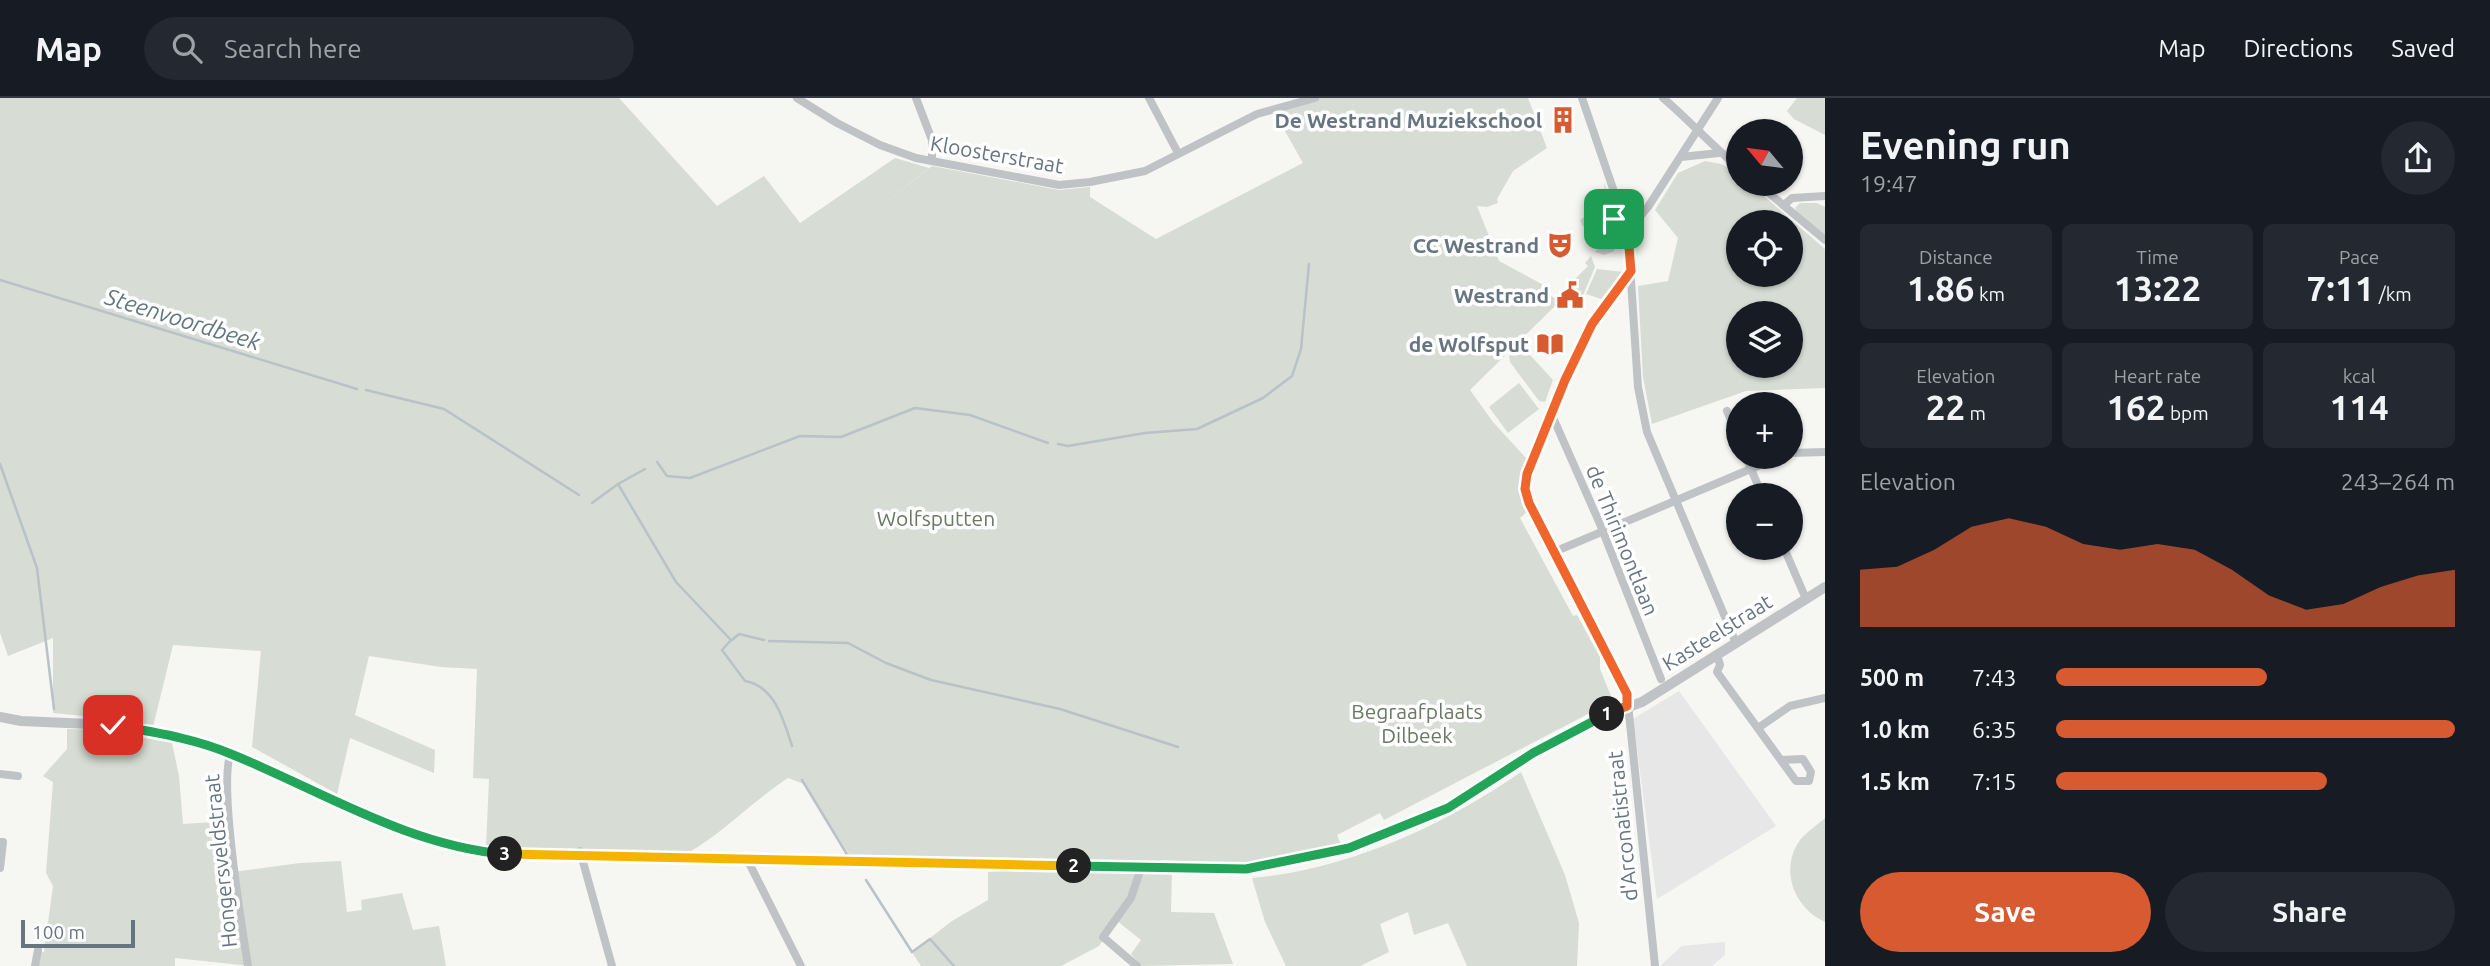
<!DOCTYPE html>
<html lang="en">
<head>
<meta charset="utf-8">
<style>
	:root { --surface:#171b24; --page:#242831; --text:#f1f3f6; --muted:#9ea1a6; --line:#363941; --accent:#d85a31 }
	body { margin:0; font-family:Ubuntu,sans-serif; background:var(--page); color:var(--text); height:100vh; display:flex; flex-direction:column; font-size:26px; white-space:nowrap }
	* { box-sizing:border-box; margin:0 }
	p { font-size:23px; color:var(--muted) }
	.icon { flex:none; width:38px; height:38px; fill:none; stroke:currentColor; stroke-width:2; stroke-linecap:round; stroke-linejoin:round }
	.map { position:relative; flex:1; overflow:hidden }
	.side { display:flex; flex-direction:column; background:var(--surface); width:665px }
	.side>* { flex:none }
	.needle { width:46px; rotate:299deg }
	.tools { position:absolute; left:1726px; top:21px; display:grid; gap:14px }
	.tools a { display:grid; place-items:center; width:77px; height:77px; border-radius:50%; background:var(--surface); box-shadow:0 2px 5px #0004; font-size:35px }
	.scale { position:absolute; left:21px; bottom:18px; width:114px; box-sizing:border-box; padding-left:7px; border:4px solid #677582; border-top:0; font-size:19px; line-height:24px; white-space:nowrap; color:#677582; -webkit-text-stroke:5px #fff; paint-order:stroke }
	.pin { position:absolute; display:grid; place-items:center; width:60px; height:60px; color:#fff; margin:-30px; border-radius:14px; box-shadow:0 4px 10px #0006 }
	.km { position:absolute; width:35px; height:35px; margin:-18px; border-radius:50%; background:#222; color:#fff; font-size:19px; line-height:35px; text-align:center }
	.round { display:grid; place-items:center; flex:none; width:74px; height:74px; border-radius:37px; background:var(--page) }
	.headline { display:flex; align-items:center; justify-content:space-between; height:119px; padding:0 35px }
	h1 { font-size:38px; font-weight:600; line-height:52px }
	.metrics { display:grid; grid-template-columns:repeat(3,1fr); gap:10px; height:119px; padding:7px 35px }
	.metrics div { display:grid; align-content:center; border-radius:10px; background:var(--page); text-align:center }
	.metrics b { font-size:35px; font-weight:600 }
	.metrics small { font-size:19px; font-weight:400 }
	.metrics p { font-size:19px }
	.chart { height:196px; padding:14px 35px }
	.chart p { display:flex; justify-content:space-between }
	.chart svg { width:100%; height:126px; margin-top:7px; fill:var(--accent); opacity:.7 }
	.primary-button { display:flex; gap:14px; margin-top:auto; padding:14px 35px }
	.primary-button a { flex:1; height:80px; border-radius:42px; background:var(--accent); color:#fff; font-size:28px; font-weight:600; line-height:80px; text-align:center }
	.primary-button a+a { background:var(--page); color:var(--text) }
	ul { padding:0 35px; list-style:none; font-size:23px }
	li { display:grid; grid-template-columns:112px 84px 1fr; align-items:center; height:52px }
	li i { height:18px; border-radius:9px; background:var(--accent) }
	header { display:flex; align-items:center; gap:42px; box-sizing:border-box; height:98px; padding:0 35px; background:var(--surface); border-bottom:2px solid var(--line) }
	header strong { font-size:33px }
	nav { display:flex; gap:38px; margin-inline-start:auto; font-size:24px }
	.search { width:490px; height:63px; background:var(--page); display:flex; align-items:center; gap:18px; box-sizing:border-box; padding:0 24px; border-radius:38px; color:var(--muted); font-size:26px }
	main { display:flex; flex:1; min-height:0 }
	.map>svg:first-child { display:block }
	.built { fill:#e6e7e6 }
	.green { fill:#d7dcd4; fill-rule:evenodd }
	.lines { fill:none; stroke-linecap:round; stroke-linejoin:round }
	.stream { stroke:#b8c2c7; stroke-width:2.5 }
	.minor { stroke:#bfc3c6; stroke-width:8 }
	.tertiary { stroke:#bfc3c6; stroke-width:10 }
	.split-1-casing { stroke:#fff; stroke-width:14 }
	.split-2-casing { stroke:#fff; stroke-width:14 }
	.split-3-casing { stroke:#fff; stroke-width:14 }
	.split-4-casing { stroke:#fff; stroke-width:14 }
	.split-1 { stroke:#f0652b; stroke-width:9 }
	.split-2 { stroke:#22a559; stroke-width:9 }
	.split-3 { stroke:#f5b400; stroke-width:9 }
	.split-4 { stroke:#22a559; stroke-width:9 }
	.labels { text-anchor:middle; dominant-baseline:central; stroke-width:7; stroke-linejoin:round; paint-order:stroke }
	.poi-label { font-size:21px; font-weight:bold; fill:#677582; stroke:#fff; text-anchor:end }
	.street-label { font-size:21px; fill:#677582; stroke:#fff }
	.park-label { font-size:21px; fill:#697965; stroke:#fff }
	.water-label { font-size:23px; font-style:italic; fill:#63777f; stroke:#fff }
</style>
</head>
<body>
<header>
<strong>Map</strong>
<div class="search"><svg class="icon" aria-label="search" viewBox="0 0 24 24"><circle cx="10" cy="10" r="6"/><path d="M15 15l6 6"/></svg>Search here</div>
<nav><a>Map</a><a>Directions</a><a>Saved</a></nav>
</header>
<main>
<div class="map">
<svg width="1825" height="868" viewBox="0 0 1825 868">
	<rect width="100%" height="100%" fill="#f6f6f3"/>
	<g class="built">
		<polygon points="1679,593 1776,728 1657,801 1633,621"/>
		<polygon points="1725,844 1725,857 1712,868 1660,868 1682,848"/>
	</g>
	<g class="green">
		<path d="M 0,0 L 619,0 L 717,108 L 764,78 L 800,125 L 895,60 L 929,70 L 870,117 L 932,68 L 1059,92 L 1090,89 L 1090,99 L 1156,141 L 1303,65 L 1272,10 L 1316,0 L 1528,0 L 1547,50 L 1513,73 L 1497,101 L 1498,105 L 1487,109 L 1477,108 L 1499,163 L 1549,190 L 1549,196 L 1559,204 L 1470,292 L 1493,324 L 1527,361 L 1520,390 L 1528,413 L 1520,420 L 1573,518 L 1577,517 L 1600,559 L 1600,571 L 1613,603 L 1384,722 L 1380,715 L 1374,718 L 1337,737 L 1341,747 L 1259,767 L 1161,762 L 1160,765 L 850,758 L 804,686 L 788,680 C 753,703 725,733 688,755 L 486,749 L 489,681 L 473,680 L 477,571 L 441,569 L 369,558 L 355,617 L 435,652 L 434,675 L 350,640 L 337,696 L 252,649 L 261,553 L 173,547 L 153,629 L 114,621 L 53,615 L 53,540 L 8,558 L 0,535 Z"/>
		<polygon points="1797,0 1825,0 1825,37 1794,21 1787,13"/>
		<path d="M 1705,63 L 1721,66 L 1738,75 L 1738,86 L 1750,86 L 1825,151 L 1825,290 L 1746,293 L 1652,326 L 1643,279 L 1638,188 L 1668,183 L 1678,140 L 1655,112 L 1678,75 ZM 1738,124 L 1790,124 L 1790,177 L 1738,177 ZM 1790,215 L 1790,268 L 1738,268 L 1738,215 Z"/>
		<polygon points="1604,84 1612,113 1590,120 1583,129 1580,122 1604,105 1601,99 1605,96"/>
		<polygon points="1800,105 1817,105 1825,109 1825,138 1797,114 1795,110"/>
		<polygon points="1608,123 1609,134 1620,143 1613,154 1604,157 1595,154 1598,151 1593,147 1590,149 1587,136 1595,125"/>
		<polygon points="1591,158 1595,169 1581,202 1578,201 1571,185 1588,168 1585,165"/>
		<polygon points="1597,171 1623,174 1601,201 1586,196"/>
		<polygon points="1513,256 1530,257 1553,282 1545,304 1539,303 1510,264 1509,258"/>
		<polygon points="1519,285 1539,311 1508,335 1489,309"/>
		<polygon points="67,631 103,632 172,645 179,678 183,726 228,723 233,774 300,765 341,763 347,814 362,812 361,802 402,795 413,832 439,828 446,868 251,868 175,860 175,868 38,868 41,854 44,854 53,788 46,775 53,684 43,678 67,651"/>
		<path d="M 1521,674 L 1565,777 L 1579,825 L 1577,868 L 1467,868 L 1448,825 L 1414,837 L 1408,814 L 1380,826 L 1389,854 L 1360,868 L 1286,868 L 1265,824 L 1252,780 C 1347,772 1445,727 1521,674 Z"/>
		<path d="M 1825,720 L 1825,824 C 1794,810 1779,771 1800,742 C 1807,734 1817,727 1825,720 Z"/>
		<polygon points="1020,772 1172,774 1171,814 1214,815 1233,866 1141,868 1131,856 1141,842 1116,822 1099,848 1061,868 921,868 912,854 952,823 988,802 988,774"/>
	</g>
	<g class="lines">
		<g class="stream">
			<polyline points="0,182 357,291"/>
			<polyline points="366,292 444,311 579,397"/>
			<polyline points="1058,346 1068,348 1145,335 1197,331 1263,300 1292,278 1301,251 1309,166"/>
			<polyline points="657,364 667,378 690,380 800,338 841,339 915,310 970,317 1048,345"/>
			<polyline points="0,366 37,470 54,611"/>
			<polyline points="618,386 645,371"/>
			<path d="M 592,405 L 618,386 L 676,484 L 731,542 L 722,552 L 745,583 C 775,588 784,623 792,648"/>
			<polyline points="732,542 739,536 764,542"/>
			<polyline points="769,543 848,545 886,565 931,582 1060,611 1178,649"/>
			<polyline points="802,682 848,758"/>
			<polyline points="866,782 912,854 930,841 954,868"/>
		</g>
		<g class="minor">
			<polyline points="797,0 837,25 880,47 916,60 1059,87 1090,84 1145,73 1257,16 1315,0"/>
			<polyline points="916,0 932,42 932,63"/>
			<polyline points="1149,0 1178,55"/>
			<polyline points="1582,0 1621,114"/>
			<path d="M 1663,0 C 1689,22 1711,47 1738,69"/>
			<polyline points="1681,59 1719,55"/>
			<polyline points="1758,86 1825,142"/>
			<polyline points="1784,107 1792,100 1825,98"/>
			<polyline points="1621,114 1630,114 1637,124 1636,132 1628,137"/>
			<polyline points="1621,114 1615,119 1613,127 1618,135 1628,137"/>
			<polyline points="1637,122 1648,109 1718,0"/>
			<polyline points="1628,137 1638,289 1647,334 1736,545"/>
			<path d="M 1631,173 C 1617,190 1603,207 1592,226 C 1573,258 1519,371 1528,403 L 1627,596 L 1655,868"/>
			<polyline points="1727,313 1738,339"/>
			<polyline points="1551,315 1600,426 1661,581"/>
			<polyline points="1790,355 1825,354"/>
			<polyline points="1746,359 1762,397"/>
			<polyline points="1784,450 1806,501"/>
			<polyline points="1554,454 1779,359"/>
			<polyline points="1717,557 1720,567 1717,574 1796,683 1809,683 1811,674 1803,661 1781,662"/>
			<polyline points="1758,630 1790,608 1825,600"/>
			<path d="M 231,655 C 218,683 242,830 248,868"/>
			<polyline points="0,676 18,678"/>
			<polyline points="0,744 3,744 0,770"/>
			<polyline points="580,753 612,868"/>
			<polyline points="747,761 801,868"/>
			<polyline points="35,868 38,852"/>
			<polyline points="1137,868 1103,839 1131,800 1141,770"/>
		</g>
		<polyline class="tertiary" points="0,619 21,623 113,627 211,648 430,742 476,754 1246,771 1349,750 1448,710 1533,655 1606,617 1642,604 1825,489"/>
	</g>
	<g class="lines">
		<defs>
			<polyline id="split-1" points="1607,616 1627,608 1627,596 1529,405 1525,391 1527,376 1565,282 1592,226 1631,173 1628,137 1616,132 1614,121"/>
			<polyline id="split-2" points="1074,768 1246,771 1349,750 1448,710 1533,655 1607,616"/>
			<polyline id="split-3" points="505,756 1074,768"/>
			<path id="split-4" d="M 113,627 C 152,634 194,640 231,656 C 320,692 408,748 505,756"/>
		</defs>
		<use href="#split-1" class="split-1-casing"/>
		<use href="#split-2" class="split-2-casing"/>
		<use href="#split-3" class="split-3-casing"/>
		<use href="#split-4" class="split-4-casing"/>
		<use href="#split-1" class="split-1"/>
		<use href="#split-2" class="split-2"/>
		<use href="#split-3" class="split-3"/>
		<use href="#split-4" class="split-4"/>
	</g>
	<defs>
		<symbol id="building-bare" viewBox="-9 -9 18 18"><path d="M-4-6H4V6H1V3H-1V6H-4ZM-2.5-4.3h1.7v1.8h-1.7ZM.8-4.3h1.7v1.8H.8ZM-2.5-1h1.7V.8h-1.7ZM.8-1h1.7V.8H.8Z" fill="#d85a31" stroke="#fff" stroke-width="2.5" paint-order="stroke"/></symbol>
		<symbol id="theatre-bare" viewBox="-9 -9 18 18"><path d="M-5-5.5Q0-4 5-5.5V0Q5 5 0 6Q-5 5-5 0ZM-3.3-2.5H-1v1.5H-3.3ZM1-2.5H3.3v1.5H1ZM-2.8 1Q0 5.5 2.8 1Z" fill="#d85a31" stroke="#fff" stroke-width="2.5" paint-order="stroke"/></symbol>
		<symbol id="civic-bare" viewBox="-9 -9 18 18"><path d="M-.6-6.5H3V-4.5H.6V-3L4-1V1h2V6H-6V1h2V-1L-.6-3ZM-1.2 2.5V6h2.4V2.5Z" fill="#d85a31" stroke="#fff" stroke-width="2.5" paint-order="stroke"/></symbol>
		<symbol id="library-bare" viewBox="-9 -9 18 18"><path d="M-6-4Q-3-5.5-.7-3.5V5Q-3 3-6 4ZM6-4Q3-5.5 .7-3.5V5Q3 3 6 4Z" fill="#d85a31" stroke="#fff" stroke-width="2.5" paint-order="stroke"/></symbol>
	</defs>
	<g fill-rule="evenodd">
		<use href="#building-bare" x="1544" y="3" width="38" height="38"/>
		<use href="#theatre-bare" x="1541" y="128" width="38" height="38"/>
		<use href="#civic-bare" x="1551" y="178" width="38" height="38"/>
		<use href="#library-bare" x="1531" y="227" width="38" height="38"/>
	</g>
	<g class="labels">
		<g class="poi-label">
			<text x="1542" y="22">De Westrand Muziekschool</text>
			<text x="1539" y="147">CC Westrand</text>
			<text x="1549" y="197">Westrand</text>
			<text x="1529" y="246">de Wolfsput</text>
		</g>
		<g class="street-label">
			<text transform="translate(997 56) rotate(10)">Kloosterstraat</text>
			<text transform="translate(1623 442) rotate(68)">de Thirimontlaan</text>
			<text transform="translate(1717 534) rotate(-32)">Kasteelstraat</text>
			<text transform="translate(1622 728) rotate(-96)">d'Arconatistraat</text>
			<text transform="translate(220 763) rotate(-96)">Hongersveldstraat</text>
		</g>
		<g class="park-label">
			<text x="936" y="420">Wolfsputten</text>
			<text x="1417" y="613">Begraafplaats<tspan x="1417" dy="24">Dilbeek</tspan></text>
		</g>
		<g class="water-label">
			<text transform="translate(183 221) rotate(17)">Steenvoordbeek</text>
		</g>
	</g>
</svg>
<div class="tools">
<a><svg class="needle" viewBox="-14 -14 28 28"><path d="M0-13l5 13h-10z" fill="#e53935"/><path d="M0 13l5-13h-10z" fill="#9ea1a6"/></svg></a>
<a><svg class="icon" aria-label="locate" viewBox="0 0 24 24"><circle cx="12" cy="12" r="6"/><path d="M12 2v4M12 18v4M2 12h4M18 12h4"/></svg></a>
<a><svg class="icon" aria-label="layers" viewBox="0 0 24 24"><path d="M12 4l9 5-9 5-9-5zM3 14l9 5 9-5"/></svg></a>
<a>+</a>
<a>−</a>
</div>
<div class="scale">100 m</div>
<div class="pin" style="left:1614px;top:121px;background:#1e9e55"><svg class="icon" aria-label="arrive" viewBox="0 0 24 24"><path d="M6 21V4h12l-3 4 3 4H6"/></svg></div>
<div class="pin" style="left:113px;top:627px;background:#d93025"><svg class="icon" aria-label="check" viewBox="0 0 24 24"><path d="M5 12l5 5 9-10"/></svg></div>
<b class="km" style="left:1607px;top:616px">1</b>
<b class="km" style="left:1074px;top:768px">2</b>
<b class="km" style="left:505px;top:756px">3</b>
</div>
<section class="side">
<div class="headline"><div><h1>Evening run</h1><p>19:47</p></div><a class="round"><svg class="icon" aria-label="share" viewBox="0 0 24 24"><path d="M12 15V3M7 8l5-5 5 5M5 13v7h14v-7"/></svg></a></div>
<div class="metrics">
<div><p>Distance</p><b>1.86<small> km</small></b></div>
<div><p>Time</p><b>13:22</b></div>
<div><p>Pace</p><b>7:11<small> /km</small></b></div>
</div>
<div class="metrics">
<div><p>Elevation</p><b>22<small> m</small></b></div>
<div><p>Heart rate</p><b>162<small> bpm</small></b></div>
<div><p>kcal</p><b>114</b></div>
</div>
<div class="chart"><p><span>Elevation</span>243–264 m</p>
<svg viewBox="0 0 160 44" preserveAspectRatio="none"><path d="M0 44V24L10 23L20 17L30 9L40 6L50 9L60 15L70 17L80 15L90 17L100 24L110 33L120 38L130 36L140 30L150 26L160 24V44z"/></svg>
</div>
<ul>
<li><b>500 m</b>7:43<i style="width:53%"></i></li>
<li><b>1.0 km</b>6:35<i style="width:100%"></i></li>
<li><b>1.5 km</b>7:15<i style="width:68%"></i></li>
</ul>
<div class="primary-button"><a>Save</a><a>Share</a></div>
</section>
</main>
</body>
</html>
